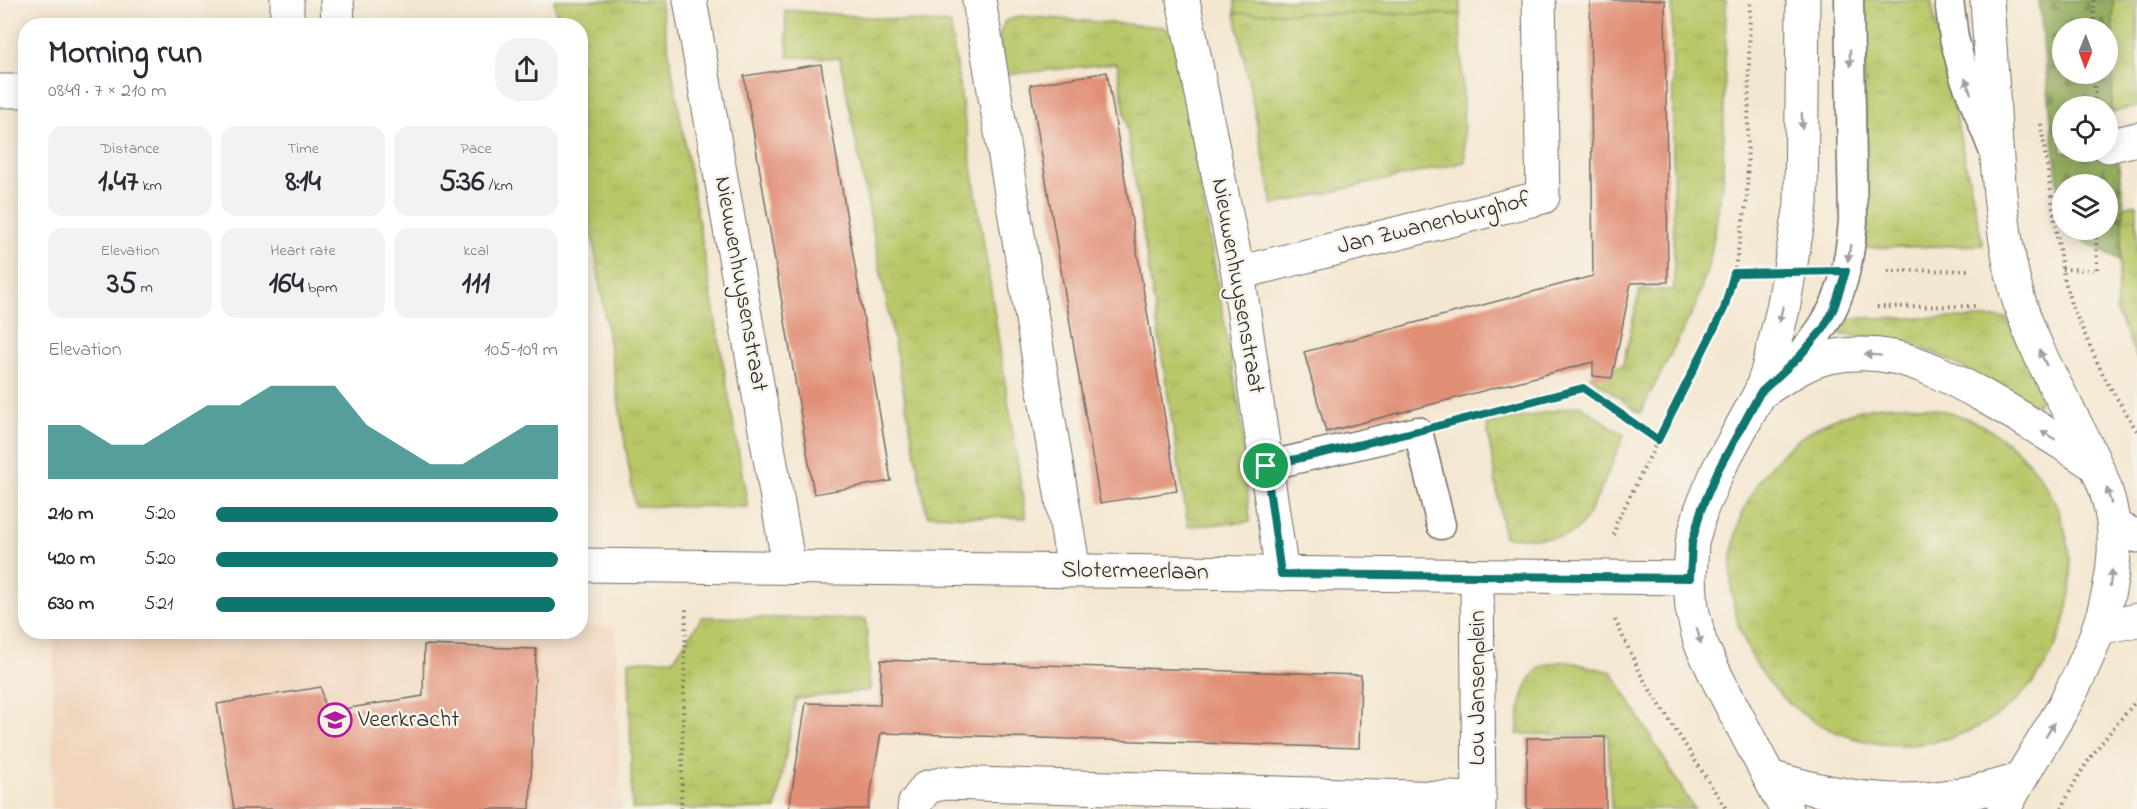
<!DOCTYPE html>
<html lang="en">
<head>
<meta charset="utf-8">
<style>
	:root { --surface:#fff; --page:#f2f2f3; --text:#2b2b33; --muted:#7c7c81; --accent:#0f766e }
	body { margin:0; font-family:"Indie Flower",sans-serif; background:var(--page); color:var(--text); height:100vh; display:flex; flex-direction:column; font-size:22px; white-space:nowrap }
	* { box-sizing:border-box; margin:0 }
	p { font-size:20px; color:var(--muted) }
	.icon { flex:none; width:33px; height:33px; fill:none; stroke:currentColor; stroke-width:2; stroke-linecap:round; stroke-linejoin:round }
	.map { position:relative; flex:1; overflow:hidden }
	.panel { position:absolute; left:18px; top:18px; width:570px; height:621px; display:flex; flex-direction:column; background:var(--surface); border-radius:24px; box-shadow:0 3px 15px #0003 }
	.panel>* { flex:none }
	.needle { width:39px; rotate:181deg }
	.buttons { position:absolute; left:2052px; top:18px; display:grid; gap:12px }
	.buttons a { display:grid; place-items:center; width:66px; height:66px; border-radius:50%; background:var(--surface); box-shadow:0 3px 15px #0003; font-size:30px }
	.pin { position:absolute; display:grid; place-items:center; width:51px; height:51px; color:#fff; margin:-26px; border:3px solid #fff; border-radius:50%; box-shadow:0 2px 6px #0007 }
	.round { display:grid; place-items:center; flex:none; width:63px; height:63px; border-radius:24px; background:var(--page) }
	.summary { display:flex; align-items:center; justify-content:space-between; height:102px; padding:0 30px }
	h1 { font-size:33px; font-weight:700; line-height:45px }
	.figures { display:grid; grid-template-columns:repeat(3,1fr); gap:9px; height:102px; padding:6px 30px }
	.figures div { display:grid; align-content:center; border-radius:15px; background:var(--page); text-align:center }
	.figures b { font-size:30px; font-weight:700 }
	.figures small { font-size:16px; font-weight:400 }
	.figures p { font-size:16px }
	.chart { height:168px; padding:12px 30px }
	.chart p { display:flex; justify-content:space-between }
	.chart svg { width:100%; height:108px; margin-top:6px; fill:var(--accent); opacity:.7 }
	ul { padding:0 30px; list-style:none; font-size:20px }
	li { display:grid; grid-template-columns:96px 72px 1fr; align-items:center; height:45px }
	li i { height:15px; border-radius:8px; background:var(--accent) }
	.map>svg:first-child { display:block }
	.built { fill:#f1d5bd }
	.grass { fill:url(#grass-tufts); stroke:#72794a; stroke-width:1.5 }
	.forest { fill:url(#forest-firs); stroke:#5e6c44; stroke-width:1.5; fill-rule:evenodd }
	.green { fill:#b9c769; stroke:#72794a; stroke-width:1.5 }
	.building { fill:#e18f77 }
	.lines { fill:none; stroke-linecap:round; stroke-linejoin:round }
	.service-casing { stroke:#716d65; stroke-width:31 }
	.minor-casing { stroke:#716d65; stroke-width:35 }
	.tertiary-casing { stroke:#716d65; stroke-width:35 }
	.secondary-casing { stroke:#716d65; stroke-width:35 }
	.path { stroke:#716d65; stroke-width:4; stroke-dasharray:1.5 4.5; stroke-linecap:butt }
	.service { stroke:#fff; stroke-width:28 }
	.minor { stroke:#fff; stroke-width:33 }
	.tertiary { stroke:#fff; stroke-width:33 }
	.secondary { stroke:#fff; stroke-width:33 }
	.oneway { fill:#a0a0a0 }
	.route-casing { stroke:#fff; stroke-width:12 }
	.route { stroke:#0f766e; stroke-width:8 }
	.labels { text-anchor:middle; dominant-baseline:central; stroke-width:5; stroke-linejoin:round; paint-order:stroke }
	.street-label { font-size:24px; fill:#2b2b2b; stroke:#f7f3e8 }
	.poi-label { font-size:24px; fill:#2b2b2b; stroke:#f7f3e8; text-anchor:start }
</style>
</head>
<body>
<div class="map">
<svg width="2137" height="809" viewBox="0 0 2137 809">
	<defs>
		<pattern id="grass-tufts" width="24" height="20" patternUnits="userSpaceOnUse" patternTransform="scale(1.5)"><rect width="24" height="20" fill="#b9c769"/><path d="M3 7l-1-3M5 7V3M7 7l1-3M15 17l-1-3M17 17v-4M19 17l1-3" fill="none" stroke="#9fab5b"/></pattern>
		<pattern id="forest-firs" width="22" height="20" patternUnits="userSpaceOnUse" patternTransform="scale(1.5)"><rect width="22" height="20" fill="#92ac5d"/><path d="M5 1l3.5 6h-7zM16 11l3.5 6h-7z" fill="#778c4d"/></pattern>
	</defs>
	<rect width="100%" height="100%" fill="#f7f3e8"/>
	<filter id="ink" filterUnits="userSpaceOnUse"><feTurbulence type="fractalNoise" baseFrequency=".0167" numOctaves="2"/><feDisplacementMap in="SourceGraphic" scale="12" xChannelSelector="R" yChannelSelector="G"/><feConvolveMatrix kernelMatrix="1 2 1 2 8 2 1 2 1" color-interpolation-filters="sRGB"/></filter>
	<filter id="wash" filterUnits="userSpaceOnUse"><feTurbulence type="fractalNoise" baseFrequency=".008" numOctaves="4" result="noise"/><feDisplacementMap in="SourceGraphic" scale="24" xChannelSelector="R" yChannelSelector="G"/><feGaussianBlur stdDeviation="1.35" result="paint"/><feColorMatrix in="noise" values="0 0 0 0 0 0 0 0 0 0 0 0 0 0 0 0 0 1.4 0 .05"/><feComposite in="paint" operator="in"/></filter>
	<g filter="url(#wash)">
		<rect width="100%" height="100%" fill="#f4e7d1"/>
		<polygon class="built" points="581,626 615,627 621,809 51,809 54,632 580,632"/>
		<g class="grass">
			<polygon points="554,0 660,0 748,507 635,506 581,164 580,26 558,25"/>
			<polygon points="1672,0 1726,0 1723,179 1710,260 1696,305 1640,413 1590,376 1623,365 1640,290 1674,290"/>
			<polygon points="1862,0 1931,0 1983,245 1866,248 1868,223"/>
			<polygon points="2113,0 2137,0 2137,107 2112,112"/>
			<polygon points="785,10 950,24 1026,518 927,515 840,58 788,57"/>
			<polygon points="1235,13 1460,14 1465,162 1273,205"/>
			<polygon points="1020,16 1164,27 1174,36 1241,417 1250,522 1188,526 1117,63 1003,75 999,35 1005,21"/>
			<polygon points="2137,204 2137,358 2116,311 2124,207"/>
			<polygon points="1848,318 2007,318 2042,399 2036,406 2032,405 1945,358 1907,342 1876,337 1841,335 1840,332"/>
			<circle cx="1901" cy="575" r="170"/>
			<path d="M 1580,405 L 1624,435 C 1614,457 1591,521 1573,533 C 1561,541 1520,537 1504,537 L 1487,425 Z"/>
			<polygon points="702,617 866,619 870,690 796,699 776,809 632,809 629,661 674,659"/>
			<path d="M 1565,661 L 1612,672 L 1694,809 L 1611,809 L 1608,735 L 1517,734 C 1520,712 1521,681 1541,667 C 1547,663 1558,662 1565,661 Z"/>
		</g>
		<path class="forest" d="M 2039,0 L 2113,0 L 2112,112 L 2124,207 L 2120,260 L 2063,230 L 2108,230 L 2108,184 L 2062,184 L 2062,227 ZM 2062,28 L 2108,28 L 2108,74 L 2062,74 ZM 2062,106 L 2108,106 L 2108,152 L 2062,152 Z"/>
		<polygon class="green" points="1235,0 1460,0 1460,14 1235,13"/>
		<g id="blocks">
			<g class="building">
				<polygon points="1590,0 1665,0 1668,282 1631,283 1612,378 1593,376 1593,362 1326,432 1304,352 1593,276"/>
				<polygon points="821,64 891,481 814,494 744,76"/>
				<polygon points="1107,72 1177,491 1100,503 1030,85"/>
				<polygon points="424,645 536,649 530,809 234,809 217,704 321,687 325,712 423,696"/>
				<polygon points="881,660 1361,675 1359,748 881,733 868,809 789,809 806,703 880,705"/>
				<polygon points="1605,737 1606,809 1527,809 1527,738"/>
			</g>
		</g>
	</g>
	<g filter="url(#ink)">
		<use href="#blocks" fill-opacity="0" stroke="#716d65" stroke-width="1.5"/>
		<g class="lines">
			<defs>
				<g id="service">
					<polyline points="1949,0 1954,38 1964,76 1992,147"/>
					<path d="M 1782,373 C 1833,326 1848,287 1853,220 L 1849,0"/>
					<polyline points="1266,466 1418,431 1441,525"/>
				</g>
				<g id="minor">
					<polyline points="337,0 338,26"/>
					<polyline points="690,0 789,567"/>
					<polyline points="979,0 1074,571"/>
					<polyline points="1183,0 1238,273 1282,574"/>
					<polyline points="287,26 287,0"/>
					<polyline points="0,91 26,91"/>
					<polyline points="2108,146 2137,139"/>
					<polyline points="1238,273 1543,197 1539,0"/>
					<polyline points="580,565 1690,578"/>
					<polyline points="1477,576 1479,809"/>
					<polyline points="914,809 915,803 927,787 945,783 1479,799"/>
				</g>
				<g id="tertiary">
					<polyline points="2114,527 2137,536"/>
					<polyline points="2099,628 2137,620"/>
				</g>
				<g id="secondary">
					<path d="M 1987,0 C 1990,44 1993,88 1995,131 C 1999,189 2003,245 2019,301 C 2032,343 2054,383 2074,421 C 2097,466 2117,501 2114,553 C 2111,609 2087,663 2061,711 C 2042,744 2021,775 2004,809"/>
					<path d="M 1760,393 C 1781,380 1804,362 1829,357 C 1850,353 1873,353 1893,357 C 1924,363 1954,380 1982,395 C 2021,417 2058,440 2095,465"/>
					<path d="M 1770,777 C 1864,805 1924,809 2019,780"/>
					<polyline points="1786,809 1717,678 1700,642 1692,609 1690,578 1692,543 1701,510 1718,470 1760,393 1767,373 1783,309 1801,205 1803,0"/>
				</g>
			</defs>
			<use href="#service" class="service-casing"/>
			<use href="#minor" class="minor-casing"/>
			<use href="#tertiary" class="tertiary-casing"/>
			<use href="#secondary" class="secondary-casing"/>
			<g class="path">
				<polyline points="2094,0 2094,28"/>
				<polyline points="2094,74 2095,106"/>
				<polyline points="2041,124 2062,269 2071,304 2104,377 2137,431"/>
				<polyline points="2062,269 2097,270 2096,230"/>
				<polyline points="1888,271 1968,270"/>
				<polyline points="1877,307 1977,306"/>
				<polyline points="1456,421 1583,388 1657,440"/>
				<polyline points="1614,535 1617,522 1724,309 1734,273 1747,199 1750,0"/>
				<polyline points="1615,620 1642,677 1726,809"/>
				<polyline points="681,809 686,609"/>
				<path d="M 2062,809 C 2079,767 2108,734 2137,700"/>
			</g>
			<use href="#service" class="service"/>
			<use href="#minor" class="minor"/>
			<use href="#tertiary" class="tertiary"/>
			<use href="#secondary" class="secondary"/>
		</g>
		<defs><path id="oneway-solid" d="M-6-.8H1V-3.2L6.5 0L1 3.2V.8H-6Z" transform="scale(1.5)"/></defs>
		<g class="oneway">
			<use href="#oneway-solid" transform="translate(1850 58) rotate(89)"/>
			<use href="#oneway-solid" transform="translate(1968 86) rotate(-111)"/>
			<use href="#oneway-solid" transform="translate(1802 121) rotate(89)"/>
			<use href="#oneway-solid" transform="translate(1849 253) rotate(99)"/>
			<use href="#oneway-solid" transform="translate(1781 314) rotate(103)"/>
			<use href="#oneway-solid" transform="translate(1873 355) rotate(-176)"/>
			<use href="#oneway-solid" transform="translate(2043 358) rotate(-115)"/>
			<use href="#oneway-solid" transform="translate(2048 435) rotate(-148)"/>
			<use href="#oneway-solid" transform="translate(2109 496) rotate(-106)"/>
			<use href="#oneway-solid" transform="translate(2111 578) rotate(-82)"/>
			<use href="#oneway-solid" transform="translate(1699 636) rotate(75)"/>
			<use href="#oneway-solid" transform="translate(2050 730) rotate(-59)"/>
		</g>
	</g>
	<g class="lines" filter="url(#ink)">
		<defs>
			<polygon id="route" points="1846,271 1834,308 1823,329 1799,357 1760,393 1718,470 1701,510 1692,543 1690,578 1281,574 1266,466 1418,431 1583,388 1658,440 1724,309 1734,273"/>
		</defs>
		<use href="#route" class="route-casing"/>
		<use href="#route" class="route"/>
	</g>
	<defs>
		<symbol id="school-ring" viewBox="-11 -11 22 22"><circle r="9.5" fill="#f7f3e8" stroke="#b5179e" stroke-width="1.5"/><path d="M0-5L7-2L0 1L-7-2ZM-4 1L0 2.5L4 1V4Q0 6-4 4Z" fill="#b5179e"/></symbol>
	</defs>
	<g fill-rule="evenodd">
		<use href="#school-ring" x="316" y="701" width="38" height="38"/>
	</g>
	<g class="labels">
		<g class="street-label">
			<text transform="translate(1434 224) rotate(-14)">Jan Zwanenburghof</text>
			<text transform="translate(740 284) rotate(80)">Nieuwenhuysenstraat</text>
			<text transform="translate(1237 286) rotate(80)">Nieuwenhuysenstraat</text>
			<text transform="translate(1135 572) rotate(1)">Slotermeerlaan</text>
			<text transform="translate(1478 688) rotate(-90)">Lou Jansenplein</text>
		</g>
		<g class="poi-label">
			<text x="358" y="720">Veerkracht</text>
		</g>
	</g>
</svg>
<div class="buttons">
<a><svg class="needle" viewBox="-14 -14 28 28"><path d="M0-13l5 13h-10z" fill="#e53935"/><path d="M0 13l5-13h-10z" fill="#7c7c81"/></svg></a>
<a><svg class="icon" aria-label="locate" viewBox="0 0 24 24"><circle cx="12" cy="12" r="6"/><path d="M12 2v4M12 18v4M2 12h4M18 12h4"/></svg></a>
<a><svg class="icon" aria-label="layers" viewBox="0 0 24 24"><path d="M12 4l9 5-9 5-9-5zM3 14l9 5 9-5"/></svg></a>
</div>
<div class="pin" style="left:1266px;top:466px;background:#1e9e55"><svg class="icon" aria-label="arrive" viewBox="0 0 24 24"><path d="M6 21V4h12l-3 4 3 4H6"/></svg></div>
<section class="panel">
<div class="summary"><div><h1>Morning run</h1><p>08:49 · 7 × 210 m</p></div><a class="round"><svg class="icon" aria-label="share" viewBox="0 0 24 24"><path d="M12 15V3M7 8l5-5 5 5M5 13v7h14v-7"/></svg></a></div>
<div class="figures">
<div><p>Distance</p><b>1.47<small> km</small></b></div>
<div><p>Time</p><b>8:14</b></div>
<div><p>Pace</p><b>5:36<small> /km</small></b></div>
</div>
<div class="figures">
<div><p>Elevation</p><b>35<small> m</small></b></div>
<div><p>Heart rate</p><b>164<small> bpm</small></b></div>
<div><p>kcal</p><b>111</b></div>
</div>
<div class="chart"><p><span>Elevation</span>105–109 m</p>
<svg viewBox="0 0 160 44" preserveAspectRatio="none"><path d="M0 44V22L10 22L20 30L30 30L40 22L50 14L60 14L70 6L80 6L90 6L100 22L110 30L120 38L130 38L140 30L150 22L160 22V44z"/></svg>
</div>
<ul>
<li><b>210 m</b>5:20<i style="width:100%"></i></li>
<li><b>420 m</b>5:20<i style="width:100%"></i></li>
<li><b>630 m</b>5:21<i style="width:99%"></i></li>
</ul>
</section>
</div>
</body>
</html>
